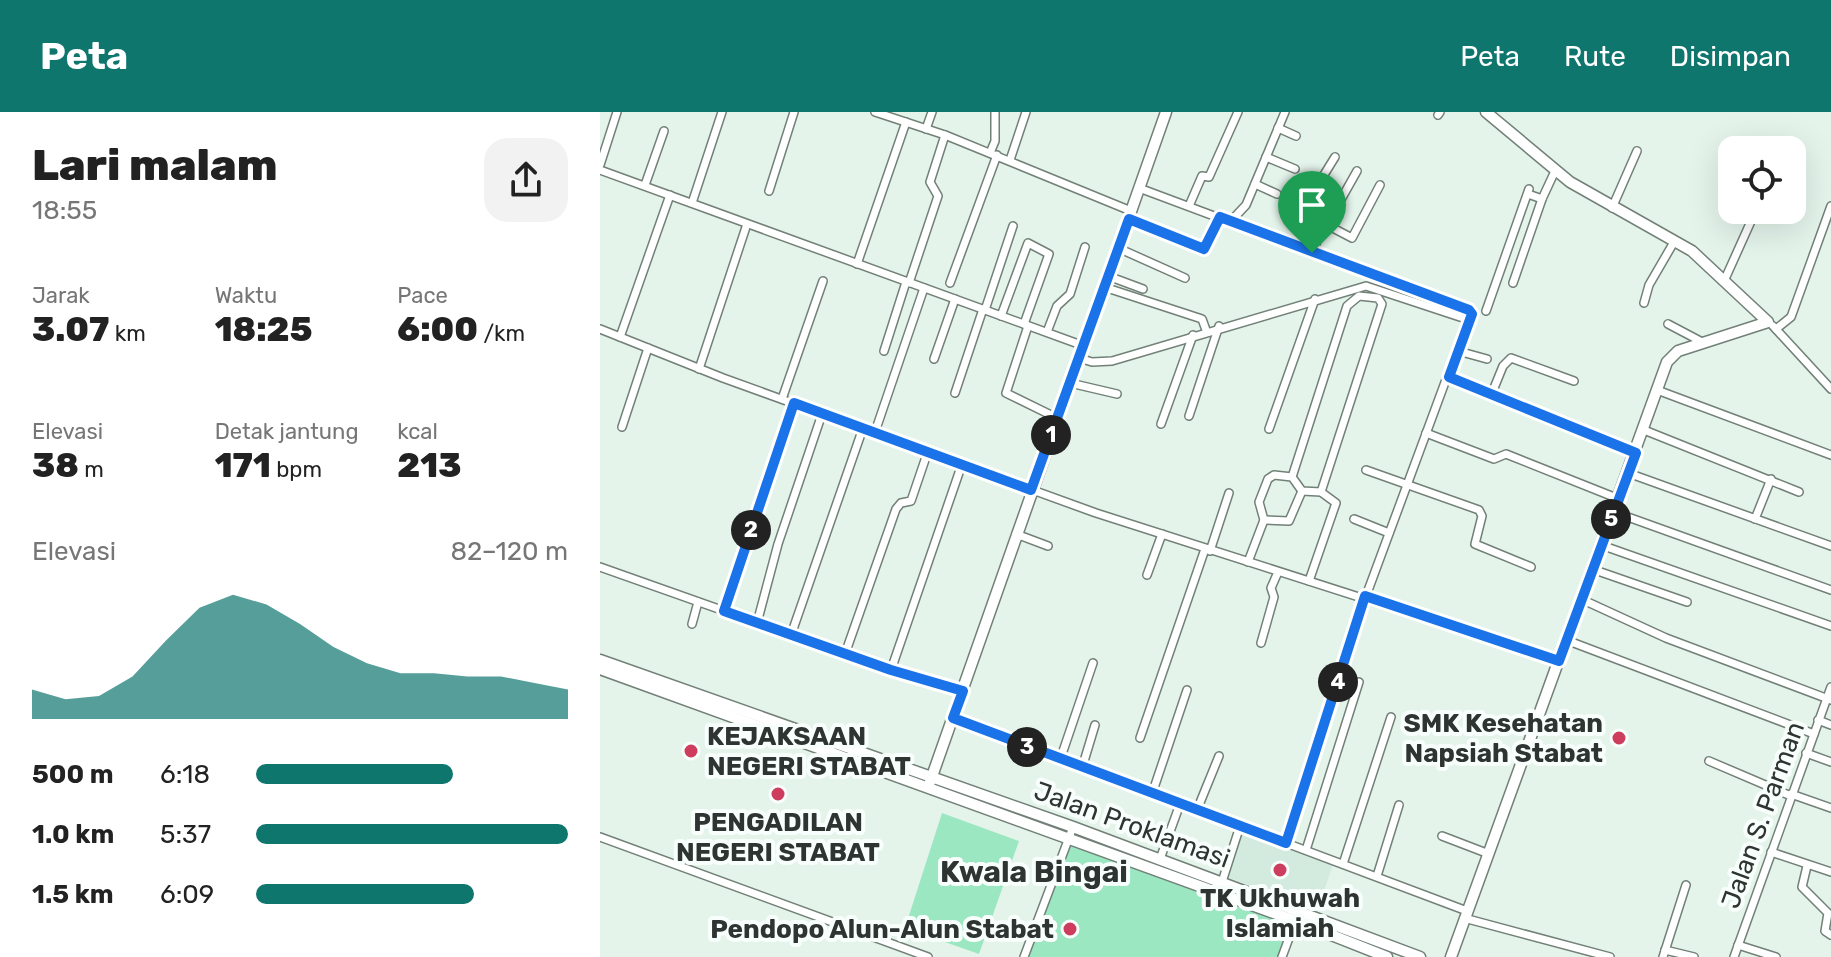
<!DOCTYPE html>
<html lang="id">
<head>
<meta charset="utf-8">
<style>
	:root { --surface:#fff; --page:#f2f2f2; --text:#222; --muted:#767676; --accent:#0f766e }
	body { margin:0; font-family:Rubik,sans-serif; background:var(--page); color:var(--text); height:100vh; display:flex; flex-direction:column; font-size:30px; white-space:nowrap }
	* { box-sizing:border-box; margin:0 }
	p { font-size:26px; color:var(--muted) }
	.icon { flex:none; width:44px; height:44px; fill:none; stroke:currentColor; stroke-width:2; stroke-linecap:round; stroke-linejoin:round }
	.map { position:relative; flex:1; overflow:hidden }
	.panel { display:flex; flex-direction:column; background:var(--surface); width:600px }
	.panel>* { flex:none }
	.tools { position:absolute; left:1118px; top:24px; display:grid; gap:16px }
	.tools a { display:grid; place-items:center; width:88px; height:88px; border-radius:16px; background:var(--surface); box-shadow:0 8px 32px #0002; font-size:40px }
	.pin { position:absolute; display:grid; place-items:center; width:68px; height:68px; color:#fff; margin:-82px -34px; border-radius:50% 50% 50% 0; rotate:-45deg; box-shadow:0 0 8px #0007 }
	.pin .icon { rotate:45deg }
	.km { position:absolute; width:40px; height:40px; margin:-20px; border-radius:50%; background:#222; color:#fff; font-size:22px; line-height:40px; text-align:center }
	.round { display:grid; place-items:center; flex:none; width:84px; height:84px; border-radius:24px; background:var(--page) }
	.overview { display:flex; align-items:center; justify-content:space-between; height:136px; padding:0 32px }
	h1 { font-size:44px; font-weight:800; line-height:60px }
	.metrics { display:grid; grid-template-columns:repeat(3,1fr); gap:12px; height:136px; padding:8px 32px }
	.metrics div { display:grid; align-content:center }
	.metrics b { font-size:34px; font-weight:800 }
	.metrics small { font-size:22px; font-weight:400 }
	.metrics p { font-size:22px }
	.chart { height:224px; padding:16px 32px }
	.chart p { display:flex; justify-content:space-between }
	.chart svg { width:100%; height:144px; margin-top:8px; fill:var(--accent); opacity:.7 }
	ul { padding:0 32px; list-style:none; font-size:26px }
	li { display:grid; grid-template-columns:128px 96px 1fr; align-items:center; height:60px }
	li i { height:20px; border-radius:10px; background:var(--accent) }
	header { display:flex; align-items:center; gap:48px; box-sizing:border-box; height:112px; padding:0 40px; background:var(--accent); color:#fff }
	header strong { font-size:38px }
	nav { display:flex; gap:44px; margin-inline-start:auto; font-size:28px }
	main { display:flex; flex:1; min-height:0 }
	.map>svg:first-child { display:block }
	.built { fill:#d3eade }
	.green { fill:#9be7c1 }
	.lines { fill:none; stroke-linecap:round; stroke-linejoin:round }
	.street-casing { stroke:#728078; stroke-width:10 }
	.secondary-casing { stroke:#728078; stroke-width:13 }
	.street { stroke:#fff; stroke-width:7 }
	.secondary { stroke:#fff; stroke-width:10 }
	.route-casing { stroke:#fff; stroke-width:16 }
	.route { stroke:#1a73e8; stroke-width:10 }
	.poi-dot { fill:#cd3d5d; stroke:#f8fefb; stroke-width:3 }
	.labels { text-anchor:middle; dominant-baseline:central; stroke-width:8; stroke-linejoin:round; paint-order:stroke }
	.poi-label { font-size:26px; font-weight:bold; fill:#2e3431; stroke:#f8fefb; text-anchor:end }
	.street-label { font-size:26px; fill:#2e3431; stroke:#f8fefb }
	.quarter-label { font-size:30px; font-weight:bold; fill:#2e3431; stroke:#f8fefb }
</style>
</head>
<body>
<header>
<strong>Peta</strong>
<nav><a>Peta</a><a>Rute</a><a>Disimpan</a></nav>
</header>
<main>
<section class="panel">
<div class="overview"><div><h1>Lari malam</h1><p>18:55</p></div><a class="round"><svg class="icon" aria-label="share" viewBox="0 0 24 24"><path d="M12 15V3M7 8l5-5 5 5M5 13v7h14v-7"/></svg></a></div>
<div class="metrics">
<div><p>Jarak</p><b>3.07<small> km</small></b></div>
<div><p>Waktu</p><b>18:25</b></div>
<div><p>Pace</p><b>6:00<small> /km</small></b></div>
</div>
<div class="metrics">
<div><p>Elevasi</p><b>38<small> m</small></b></div>
<div><p>Detak jantung</p><b>171<small> bpm</small></b></div>
<div><p>kcal</p><b>213</b></div>
</div>
<div class="chart"><p><span>Elevasi</span>82–120 m</p>
<svg viewBox="0 0 160 44" preserveAspectRatio="none"><path d="M0 44V35L10 38L20 37L30 31L40 20L50 10L60 6L70 9L80 15L90 22L100 27L110 30L120 30L130 31L140 31L150 33L160 35V44z"/></svg>
</div>
<ul>
<li><b>500 m</b>6:18<i style="width:63%"></i></li>
<li><b>1.0 km</b>5:37<i style="width:100%"></i></li>
<li><b>1.5 km</b>6:09<i style="width:70%"></i></li>
</ul>
</section>
<div class="map">
<svg width="1231" height="845" viewBox="0 0 1231 845">
	<rect width="100%" height="100%" fill="#e4f4eb"/>
	<polygon class="built" points="644,717 734,750 719,793 713,791 711,796 627,765"/>
	<g class="green">
		<polygon points="342,701 419,729 379,842 305,816"/>
		<polygon points="471,728 692,808 678,845 426,845"/>
	</g>
	<g class="lines">
		<defs>
			<g id="street">
				<polyline points="275,0 345,23 531,99"/>
				<polyline points="838,3 840,0"/>
				<polyline points="678,16 696,24"/>
				<polyline points="326,17 332,0"/>
				<polyline points="390,41 395,29 395,0"/>
				<polyline points="666,45 695,57"/>
				<polyline points="410,48 426,0"/>
				<polyline points="0,53 17,0"/>
				<polyline points="0,58 484,234"/>
				<polyline points="655,72 677,82"/>
				<polyline points="45,73 64,19"/>
				<polyline points="539,76 871,200 766,484"/>
				<polyline points="169,79 194,0"/>
				<polyline points="928,82 942,87 955,59"/>
				<polyline points="92,91 122,0"/>
				<polyline points="685,91 752,126 780,73"/>
				<polyline points="589,94 602,64 609,65 638,0"/>
				<polyline points="1012,96 1037,39"/>
				<polyline points="701,100 735,45"/>
				<polyline points="529,107 604,137 620,105"/>
				<polyline points="630,110 646,93 685,0"/>
				<polyline points="726,114 757,59"/>
				<polyline points="518,136 585,166"/>
				<polyline points="712,141 724,113"/>
				<polyline points="257,152 306,10"/>
				<polyline points="508,164 543,177"/>
				<polyline points="1125,167 1152,107"/>
				<polyline points="309,171 338,84 330,70 345,23"/>
				<polyline points="350,171 397,43"/>
				<polyline points="913,171 942,87"/>
				<polyline points="504,175 602,207 606,218"/>
				<polyline points="1044,191 1049,173 1074,130"/>
				<polyline points="385,198 413,114"/>
				<polyline points="886,199 929,77"/>
				<polyline points="401,204 428,131 449,142 424,212"/>
				<polyline points="1068,212 1104,231"/>
				<polyline points="428,214 406,281 457,306"/>
				<polyline points="1173,214 1231,277"/>
				<polyline points="0,217 123,266 496,401 959,549"/>
				<polyline points="1176,217 1191,205 1231,94"/>
				<polyline points="447,220 457,194 470,182 485,135"/>
				<polyline points="20,225 70,83"/>
				<polyline points="284,239 306,170"/>
				<polyline points="858,239 887,247"/>
				<polyline points="479,246 492,250 512,249 766,174 869,208"/>
				<polyline points="334,247 355,187"/>
				<polyline points="99,257 147,112"/>
				<polyline points="849,265 1036,341"/>
				<polyline points="470,271 517,282"/>
				<polyline points="1057,278 1231,343"/>
				<polyline points="355,281 383,197"/>
				<polyline points="892,281 903,254 911,246 974,269"/>
				<polyline points="182,287 223,169"/>
				<polyline points="589,304 619,214"/>
				<polyline points="561,312 593,223"/>
				<polyline points="22,315 48,236"/>
				<polyline points="669,317 715,187"/>
				<polyline points="1044,318 1199,380"/>
				<polyline points="275,320 324,176"/>
				<polyline points="826,321 894,347 906,342 1019,387"/>
				<polyline points="766,358 879,398 882,404 875,432 931,455"/>
				<polyline points="1028,361 1231,434"/>
				<polyline points="692,365 747,194 759,184 778,186 782,192 721,380"/>
				<polyline points="1014,400 1231,478"/>
				<polyline points="754,407 789,421"/>
				<polyline points="1155,407 1171,367"/>
				<polyline points="664,408 689,409 702,379"/>
				<polyline points="416,422 448,434"/>
				<polyline points="1001,433 1231,514"/>
				<polyline points="610,439 629,381"/>
				<polyline points="648,450 664,408 659,390 668,367 674,363 692,365 702,379 721,380 736,391 709,469"/>
				<polyline points="0,455 291,558 363,579"/>
				<polyline points="992,457 1087,490"/>
				<polyline points="547,463 562,422"/>
				<polyline points="981,487 1066,526 1231,588"/>
				<polyline points="124,499 194,291"/>
				<polyline points="157,511 178,432 222,302"/>
				<polyline points="92,512 98,490"/>
				<polyline points="191,523 263,316"/>
				<polyline points="966,528 1214,622"/>
				<polyline points="661,531 674,485 671,476 678,460"/>
				<polyline points="245,542 296,397 301,391 311,389 328,339"/>
				<polyline points="291,558 362,352"/>
				<polyline points="353,606 867,799"/>
				<polyline points="1218,608 1231,613"/>
				<polyline points="540,626 605,437"/>
				<polyline points="1206,641 1231,650"/>
				<polyline points="460,648 493,551"/>
				<polyline points="1109,649 1191,684"/>
				<polyline points="482,656 495,613"/>
				<polyline points="552,682 587,578"/>
				<polyline points="1191,682 1231,696"/>
				<polyline points="597,698 619,644"/>
				<polyline points="842,724 889,742"/>
				<polyline points="0,725 328,845"/>
				<polyline points="686,731 765,484"/>
				<polyline points="706,738 759,570"/>
				<polyline points="1171,740 1231,760"/>
				<polyline points="560,747 580,692"/>
				<polyline points="743,752 791,605"/>
				<polyline points="1207,754 1202,775 1228,801 1225,819 1231,823"/>
				<polyline points="777,764 799,693"/>
				<polyline points="622,770 640,714"/>
				<polyline points="864,806 1010,845"/>
				<polyline points="1138,833 1176,845"/>
				<polyline points="1065,838 1094,845"/>
				<polyline points="424,845 473,715"/>
				<polyline points="682,845 696,807"/>
				<polyline points="1063,845 1086,773"/>
				<polyline points="1134,845 1231,575"/>
			</g>
			<g id="secondary">
				<polyline points="0,548 473,715 820,845"/>
				<polyline points="0,557 696,809 787,845"/>
				<polyline points="330,670 566,0"/>
				<polyline points="851,845 1067,250 1078,239 1168,210 1092,139 970,70 886,0"/>
			</g>
		</defs>
		<use href="#street" class="street-casing"/>
		<use href="#secondary" class="secondary-casing"/>
		<use href="#street" class="street"/>
		<use href="#secondary" class="secondary"/>
	</g>
	<g class="lines">
		<defs>
			<polygon id="route" points="620,105 869,198 872,202 849,265 1036,341 959,549 765,484 686,731 353,606 363,579 291,558 124,499 194,291 431,378 529,107 604,137"/>
		</defs>
		<use href="#route" class="route-casing"/>
		<use href="#route" class="route"/>
	</g>
	<g class="poi-dot">
		<circle cx="1019" cy="626" r="8"/>
		<circle cx="91" cy="639" r="8"/>
		<circle cx="178" cy="682" r="8"/>
		<circle cx="680" cy="758" r="8"/>
		<circle cx="470" cy="817" r="8"/>
	</g>
	<g class="labels">
		<g class="poi-label">
			<text x="1003" y="611">SMK Kesehatan<tspan x="1003" dy="30">Napsiah Stabat</tspan></text>
			<text x="107" y="624" text-anchor="start">KEJAKSAAN<tspan x="107" dy="30">NEGERI STABAT</tspan></text>
			<text x="178" y="710" text-anchor="middle">PENGADILAN<tspan x="178" dy="30">NEGERI STABAT</tspan></text>
			<text x="680" y="786" text-anchor="middle">TK Ukhuwah<tspan x="680" dy="30">Islamiah</tspan></text>
			<text x="454" y="817">Pendopo Alun-Alun Stabat</text>
		</g>
		<g class="street-label">
			<text transform="translate(1163 703) rotate(-70)">Jalan S. Parman</text>
			<text transform="translate(532 713) rotate(20)">Jalan Proklamasi</text>
		</g>
		<g class="quarter-label">
			<text x="434" y="760">Kwala Bingai</text>
		</g>
	</g>
</svg>
<div class="tools">
<a><svg class="icon" aria-label="locate" viewBox="0 0 24 24"><circle cx="12" cy="12" r="6"/><path d="M12 2v4M12 18v4M2 12h4M18 12h4"/></svg></a>
</div>
<div class="pin" style="left:712px;top:141px;background:#1e9e55"><svg class="icon" aria-label="arrive" viewBox="0 0 24 24"><path d="M6 21V4h12l-3 4 3 4H6"/></svg></div>
<b class="km" style="left:451px;top:323px">1</b>
<b class="km" style="left:151px;top:418px">2</b>
<b class="km" style="left:427px;top:635px">3</b>
<b class="km" style="left:738px;top:570px">4</b>
<b class="km" style="left:1011px;top:407px">5</b>
</div>
</main>
</body>
</html>
